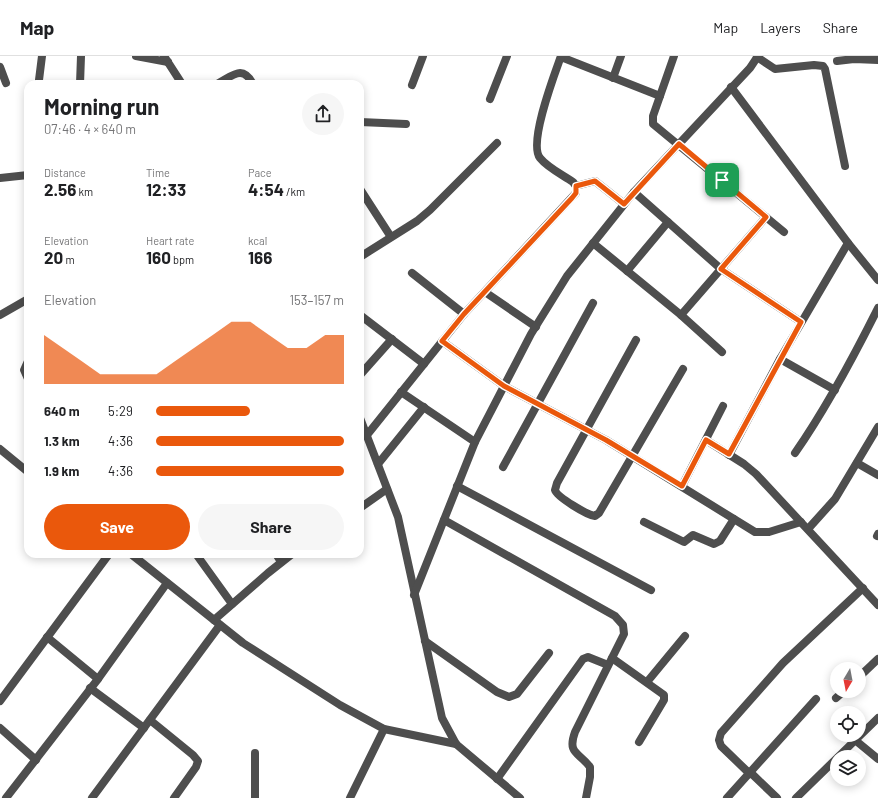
<!DOCTYPE html>
<html lang="en">
<head>
<meta charset="utf-8">
<style>
	:root { --surface:#fff; --page:#f6f6f6; --text:#202124; --muted:#757577; --line:#e0e0e0; --accent:#ea580c }
	body { margin:0; font-family:Barlow,sans-serif; background:var(--page); color:var(--text); height:100vh; display:flex; flex-direction:column; font-size:15px; white-space:nowrap }
	* { box-sizing:border-box; margin:0 }
	p { font-size:13px; color:var(--muted) }
	.icon { flex:none; width:22px; height:22px; fill:none; stroke:currentColor; stroke-width:2; stroke-linecap:round; stroke-linejoin:round }
	.map { position:relative; flex:1; overflow:hidden }
	.side { position:absolute; left:24px; top:24px; width:340px; height:478px; display:flex; flex-direction:column; background:var(--surface); border-radius:12px; box-shadow:0 2px 10px #0003 }
	.side>* { flex:none }
	.needle { width:26px; rotate:190deg }
	.controls { position:absolute; left:830px; top:606px; display:grid; gap:8px }
	.controls a { display:grid; place-items:center; width:36px; height:36px; border-radius:50%; background:var(--surface); box-shadow:0 2px 10px #0003; font-size:20px }
	.pin { position:absolute; display:grid; place-items:center; width:34px; height:34px; color:#fff; margin:-17px; border-radius:8px; box-shadow:0 2px 6px #0006 }
	.round { display:grid; place-items:center; flex:none; width:42px; height:42px; border-radius:21px; background:var(--page) }
	.headline { display:flex; align-items:center; justify-content:space-between; height:68px; padding:0 20px }
	h1 { font-size:22px; font-weight:700; line-height:30px }
	.metrics { display:grid; grid-template-columns:repeat(3,1fr); gap:6px; height:68px; padding:4px 20px }
	.metrics div { display:grid; align-content:center }
	.metrics b { font-size:17px; font-weight:700 }
	.metrics small { font-size:11px; font-weight:400 }
	.metrics p { font-size:11px }
	.chart { height:112px; padding:8px 20px }
	.chart p { display:flex; justify-content:space-between }
	.chart svg { width:100%; height:72px; margin-top:4px; fill:var(--accent); opacity:.7 }
	.action { display:flex; gap:8px; margin-top:auto; padding:8px 20px }
	.action a { flex:1; height:46px; border-radius:24px; background:var(--accent); color:#fff; font-size:16px; font-weight:700; line-height:46px; text-align:center }
	.action a+a { background:var(--page); color:var(--text) }
	ul { padding:0 20px; list-style:none; font-size:13px }
	li { display:grid; grid-template-columns:64px 48px 1fr; align-items:center; height:30px }
	li i { height:10px; border-radius:5px; background:var(--accent) }
	header { display:flex; align-items:center; gap:24px; box-sizing:border-box; height:56px; padding:0 20px; background:var(--surface); border-bottom:1px solid var(--line) }
	header strong { font-size:19px }
	nav { display:flex; gap:22px; margin-inline-start:auto; font-size:14px }
	.map>svg:first-child { display:block }
	.lines { fill:none; stroke-linecap:round; stroke-linejoin:round }
	.minor { stroke:#4e4e4e; stroke-width:8 }
	.route-casing { stroke:#fff; stroke-width:8 }
	.route { stroke:#ea580c; stroke-width:5 }
</style>
</head>
<body>
<header>
<strong>Map</strong>
<nav><a>Map</a><a>Layers</a><a>Share</a></nav>
</header>
<div class="map">
<svg width="878" height="742" viewBox="0 0 878 742">
	<rect width="100%" height="100%" fill="#fff"/>
	<g class="lines">
		<g class="minor">
			<polyline points="136,0 168,6"/>
			<polyline points="164,0 182,28"/>
			<polyline points="674,0 653,60 653,68 784,176"/>
			<polyline points="561,1 660,40"/>
			<polyline points="757,1 775,13 814,9 823,10 825,13 845,110"/>
			<polyline points="837,5 854,3 878,4"/>
			<polyline points="0,11 6,27"/>
			<polyline points="613,22 621,0"/>
			<polyline points="39,24 42,0"/>
			<polyline points="80,28 81,0"/>
			<path d="M 217,28 C 233,20 242,8 253,28"/>
			<polyline points="412,29 423,0"/>
			<polyline points="731,31 848,187 878,224"/>
			<polyline points="490,43 507,0"/>
			<polyline points="360,66 406,68"/>
			<polyline points="0,122 28,119"/>
			<polyline points="576,130 595,125 624,148"/>
			<polyline points="360,133 391,181"/>
			<polyline points="634,136 721,213 801,266"/>
			<polyline points="593,187 681,259 722,296"/>
			<polyline points="360,201 417,165 430,154 497,87"/>
			<polyline points="627,215 668,166"/>
			<polyline points="412,217 464,258"/>
			<polyline points="485,236 536,271"/>
			<polyline points="0,259 28,243"/>
			<polyline points="360,259 424,308"/>
			<polyline points="681,259 766,161"/>
			<path d="M 636,284 L 557,427 L 555,434 C 557,441 587,459 595,460 L 599,457 L 683,313"/>
			<polyline points="442,285 504,330 606,384 755,476 769,476 801,466"/>
			<polyline points="780,303 835,334"/>
			<polyline points="28,305 24,314 28,323"/>
			<polyline points="360,319 392,283"/>
			<polyline points="401,336 475,386"/>
			<polyline points="360,362 398,461 442,662 456,688 520,742"/>
			<path d="M 367,379 L 464,258 L 576,137 L 576,130 L 573,126 C 563,119 548,112 540,102 C 528,87 555,17 561,0"/>
			<polyline points="706,384 744,408 756,418 878,549"/>
			<polyline points="0,393 28,416"/>
			<path d="M 795,397 C 827,351 853,302 878,252"/>
			<polyline points="729,399 780,303 848,187"/>
			<polyline points="857,407 878,419"/>
			<polyline points="378,408 424,351"/>
			<polyline points="503,411 593,247"/>
			<polyline points="457,430 651,534"/>
			<polyline points="682,430 723,350"/>
			<polyline points="360,452 387,433"/>
			<path d="M 444,464 L 615,560 L 623,569 L 624,578 L 575,676 C 567,698 579,696 590,711 L 590,721 L 586,742"/>
			<polyline points="644,466 684,486 693,479 714,488 720,485 734,463"/>
			<polyline points="808,473 835,443 878,371"/>
			<polyline points="877,480 878,478"/>
			<polyline points="131,498 243,587 340,649 384,673 456,688"/>
			<polyline points="196,498 232,548"/>
			<polyline points="276,498 281,506"/>
			<polyline points="414,539 475,386 531,278 567,220 634,136 750,12 758,0"/>
			<polyline points="214,564 268,517 292,498"/>
			<polyline points="47,581 98,623"/>
			<polyline points="425,585 497,636 509,641 517,638 549,597"/>
			<polyline points="612,602 664,639 664,644 639,686"/>
			<polyline points="859,621 878,603"/>
			<polyline points="647,626 685,580"/>
			<polyline points="90,632 144,672"/>
			<polyline points="836,642 844,635"/>
			<polyline points="0,645 109,498"/>
			<polyline points="150,664 193,699 198,705 196,711 174,742"/>
			<polyline points="0,672 36,704"/>
			<polyline points="855,684 878,703"/>
			<polyline points="255,697 255,742"/>
			<polyline points="838,701 878,662"/>
			<polyline points="751,717 777,742"/>
			<polyline points="750,718 721,690 719,684 721,677 783,607 863,532"/>
			<polyline points="497,723 583,603 588,601 608,609"/>
			<polyline points="6,742 98,623 167,527"/>
			<polyline points="92,742 220,569"/>
			<polyline points="350,742 384,673"/>
			<polyline points="727,742 816,643"/>
			<polyline points="796,742 837,702"/>
		</g>
	</g>
	<g class="lines">
		<defs>
			<polygon id="route" points="679,88 766,161 721,213 801,266 729,398 706,384 682,430 606,384 504,330 442,285 464,258 572,142 576,137 576,130 595,125 624,148"/>
		</defs>
		<use href="#route" class="route-casing"/>
		<use href="#route" class="route"/>
	</g>
</svg>
<div class="controls">
<a><svg class="needle" viewBox="-14 -14 28 28"><path d="M0-13l5 13h-10z" fill="#e53935"/><path d="M0 13l5-13h-10z" fill="#757577"/></svg></a>
<a><svg class="icon" aria-label="locate" viewBox="0 0 24 24"><circle cx="12" cy="12" r="6"/><path d="M12 2v4M12 18v4M2 12h4M18 12h4"/></svg></a>
<a><svg class="icon" aria-label="layers" viewBox="0 0 24 24"><path d="M12 4l9 5-9 5-9-5zM3 14l9 5 9-5"/></svg></a>
</div>
<div class="pin" style="left:722px;top:124px;background:#1e9e55"><svg class="icon" aria-label="arrive" viewBox="0 0 24 24"><path d="M6 21V4h12l-3 4 3 4H6"/></svg></div>
<section class="side">
<div class="headline"><div><h1>Morning run</h1><p>07:46 · 4 × 640 m</p></div><a class="round"><svg class="icon" aria-label="share" viewBox="0 0 24 24"><path d="M12 15V3M7 8l5-5 5 5M5 13v7h14v-7"/></svg></a></div>
<div class="metrics">
<div><p>Distance</p><b>2.56<small> km</small></b></div>
<div><p>Time</p><b>12:33</b></div>
<div><p>Pace</p><b>4:54<small> /km</small></b></div>
</div>
<div class="metrics">
<div><p>Elevation</p><b>20<small> m</small></b></div>
<div><p>Heart rate</p><b>160<small> bpm</small></b></div>
<div><p>kcal</p><b>166</b></div>
</div>
<div class="chart"><p><span>Elevation</span>153–157 m</p>
<svg viewBox="0 0 160 44" preserveAspectRatio="none"><path d="M0 44V14L10 22L20 30L30 38L40 38L50 38L60 38L70 30L80 22L90 14L100 6L110 6L120 14L130 22L140 22L150 14L160 14V44z"/></svg>
</div>
<ul>
<li><b>640 m</b>5:29<i style="width:50%"></i></li>
<li><b>1.3 km</b>4:36<i style="width:100%"></i></li>
<li><b>1.9 km</b>4:36<i style="width:100%"></i></li>
</ul>
<div class="action"><a>Save</a><a>Share</a></div>
</section>
</div>
</body>
</html>
